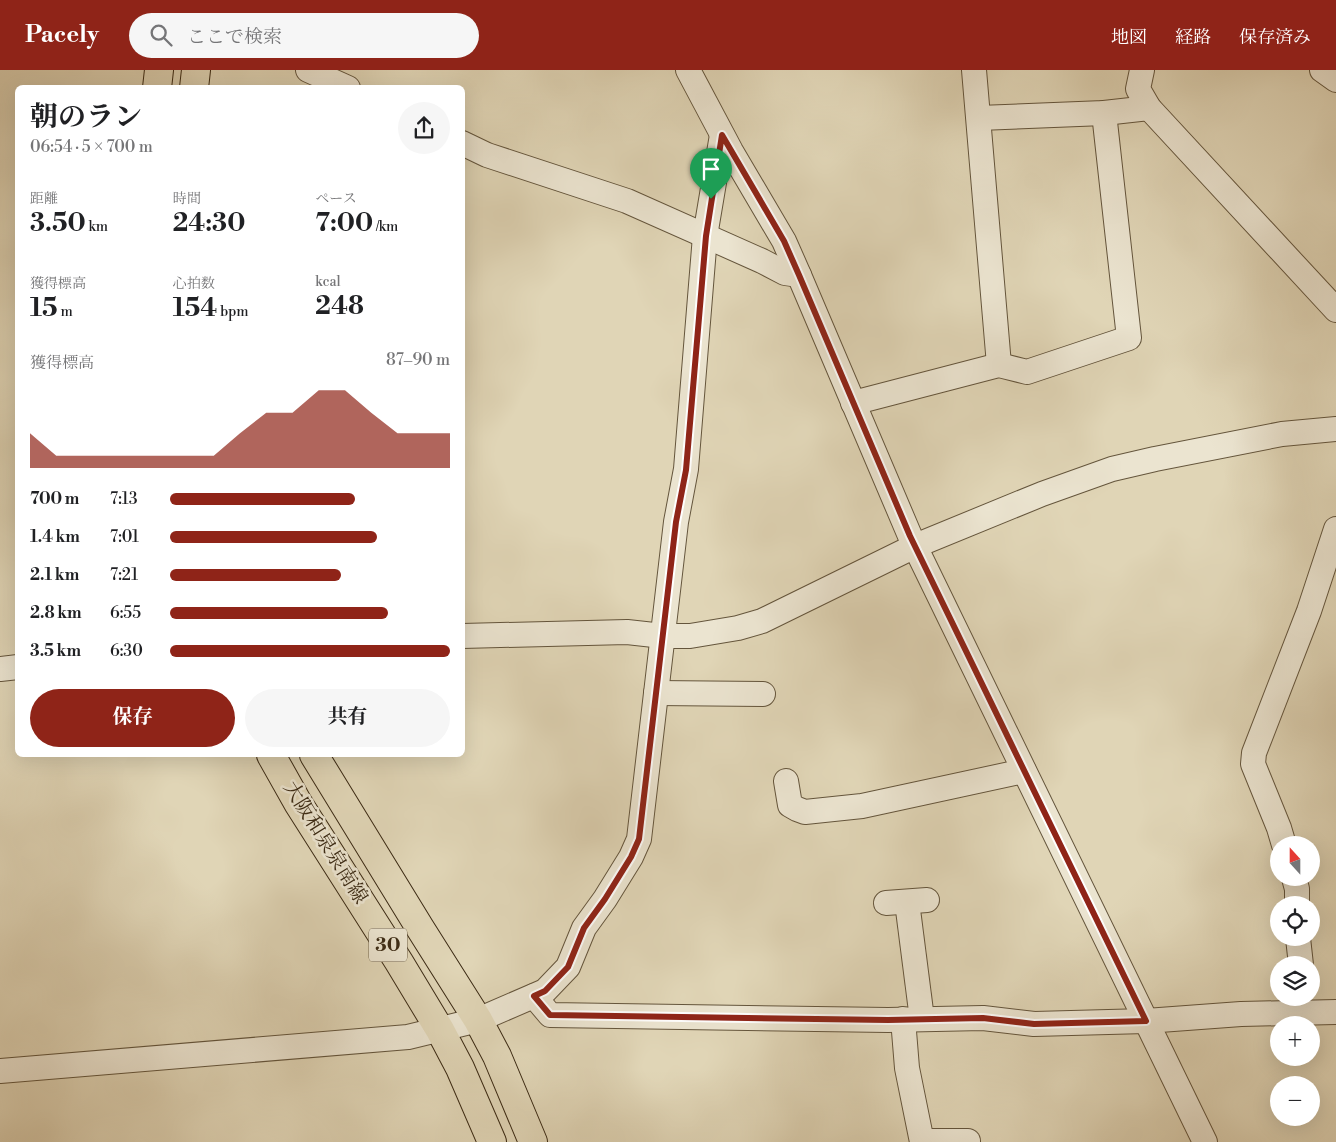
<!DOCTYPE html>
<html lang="ja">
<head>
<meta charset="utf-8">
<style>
	:root { --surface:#fff; --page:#f6f6f6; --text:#202124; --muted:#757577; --accent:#8f2418 }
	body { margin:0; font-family:"Libre Bodoni","Noto Serif JP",serif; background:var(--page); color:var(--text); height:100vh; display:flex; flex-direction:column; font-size:19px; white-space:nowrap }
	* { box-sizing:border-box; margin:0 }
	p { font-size:16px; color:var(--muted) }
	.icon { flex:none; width:28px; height:28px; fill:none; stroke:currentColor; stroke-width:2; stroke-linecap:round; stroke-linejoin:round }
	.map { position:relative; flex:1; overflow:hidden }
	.drawer { position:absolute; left:15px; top:15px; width:450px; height:672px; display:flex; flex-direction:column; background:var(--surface); border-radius:8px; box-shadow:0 5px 20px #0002 }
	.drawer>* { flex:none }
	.needle { width:32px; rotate:339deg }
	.fabs { position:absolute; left:1270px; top:766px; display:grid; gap:10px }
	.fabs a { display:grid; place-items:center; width:50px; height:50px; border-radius:50%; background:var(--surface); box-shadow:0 5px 20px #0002; font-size:25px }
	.pin { position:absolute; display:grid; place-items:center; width:42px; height:42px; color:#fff; margin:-51px -21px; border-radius:50% 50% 50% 0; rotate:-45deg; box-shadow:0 0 5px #0007 }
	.pin .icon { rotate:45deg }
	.round { display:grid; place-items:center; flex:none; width:52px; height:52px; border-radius:26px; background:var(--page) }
	.overview { display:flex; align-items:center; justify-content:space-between; height:85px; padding:0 15px }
	h1 { font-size:28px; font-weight:700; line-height:38px }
	.stats { display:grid; grid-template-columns:repeat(3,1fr); gap:8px; height:85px; padding:5px 15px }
	.stats div { display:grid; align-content:center }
	.stats b { font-size:25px; font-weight:700 }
	.stats small { font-size:14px; font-weight:400 }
	.stats p { font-size:14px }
	.chart { height:140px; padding:10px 15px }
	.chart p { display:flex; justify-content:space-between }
	.chart svg { width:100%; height:90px; margin-top:5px; fill:var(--accent); opacity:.7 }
	.button { display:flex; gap:10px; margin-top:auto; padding:10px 15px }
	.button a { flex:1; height:58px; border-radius:30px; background:var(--accent); color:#fff; font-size:20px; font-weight:700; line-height:58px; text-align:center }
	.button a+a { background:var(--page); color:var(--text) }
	ul { padding:0 15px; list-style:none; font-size:16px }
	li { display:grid; grid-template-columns:80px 60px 1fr; align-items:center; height:38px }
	li i { height:12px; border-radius:6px; background:var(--accent) }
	header { display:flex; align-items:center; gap:30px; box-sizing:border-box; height:70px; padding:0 25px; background:var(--accent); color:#fff }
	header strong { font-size:24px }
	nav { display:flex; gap:28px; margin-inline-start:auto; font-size:18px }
	.search { width:350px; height:45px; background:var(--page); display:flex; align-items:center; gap:12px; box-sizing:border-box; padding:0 18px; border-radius:28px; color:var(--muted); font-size:19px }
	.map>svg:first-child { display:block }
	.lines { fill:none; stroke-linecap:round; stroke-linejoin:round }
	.minor-casing { stroke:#64553c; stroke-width:26 }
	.major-casing { stroke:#3b2a14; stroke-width:30 }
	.minor { stroke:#ebe4d0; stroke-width:24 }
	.major { stroke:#e0d5b6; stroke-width:28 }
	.route-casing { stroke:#fff; stroke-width:10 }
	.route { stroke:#8f2418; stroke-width:6 }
	.labels { text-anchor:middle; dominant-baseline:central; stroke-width:5; stroke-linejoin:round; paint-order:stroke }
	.shield { fill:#ebe4d0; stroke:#70624c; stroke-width:1 }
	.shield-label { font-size:19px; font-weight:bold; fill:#3b2a14 }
	.street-label { font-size:20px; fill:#3b2a14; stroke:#ebe4d0 }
</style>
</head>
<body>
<header>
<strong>Pacely</strong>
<div class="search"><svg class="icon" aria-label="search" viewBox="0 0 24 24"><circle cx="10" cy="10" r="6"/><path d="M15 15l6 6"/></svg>ここで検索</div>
<nav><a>地図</a><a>経路</a><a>保存済み</a></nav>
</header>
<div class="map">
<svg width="1336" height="1072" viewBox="0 0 1336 1072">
	<rect width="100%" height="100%" fill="#e0d5b6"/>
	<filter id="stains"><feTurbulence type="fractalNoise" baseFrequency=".004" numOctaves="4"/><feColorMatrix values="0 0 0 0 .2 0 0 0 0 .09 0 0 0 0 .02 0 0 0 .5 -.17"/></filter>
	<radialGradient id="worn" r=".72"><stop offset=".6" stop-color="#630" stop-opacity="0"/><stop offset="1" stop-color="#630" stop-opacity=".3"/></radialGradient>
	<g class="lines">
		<defs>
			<g id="minor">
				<polyline points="308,0 348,18"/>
				<polyline points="688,0 731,81 784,171 799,205 910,466 1205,1072"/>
				<polyline points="974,0 999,295"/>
				<polyline points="1142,0 1138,19 1149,38 1336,240"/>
				<polyline points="1322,0 1336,10"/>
				<polyline points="979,48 1104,43 1149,38"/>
				<polyline points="462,73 487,85 627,131 762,191 785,203 799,205"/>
				<polyline points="853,333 999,295 1027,302 1129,268 1104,43"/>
				<polyline points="462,566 627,562 663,566 690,566 738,558 762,551 915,476 1042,424 1112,399 1155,389 1282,364 1336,359"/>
				<polyline points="0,599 18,597"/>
				<polyline points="656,623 763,624"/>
				<polyline points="786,711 790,735 797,739 805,742 862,736 1024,701"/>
				<polyline points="1284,775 1279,758 1253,694 1254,683 1309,541 1336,459"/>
				<polyline points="1294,808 1297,819 1297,835"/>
				<polyline points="907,832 922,949"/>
				<polyline points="886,833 927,830"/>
				<polyline points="1298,868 1301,895"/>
				<polyline points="534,926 550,945 888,950 983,948 1034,954 1146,951 1241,944 1336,942"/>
				<polyline points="903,949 907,998 922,1072"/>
				<polyline points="0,1001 408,967 478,950 545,921 568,897 584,858 605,829 631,787 639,769 676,452 686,399 705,166 722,65"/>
				<polyline points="922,1071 968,1071"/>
			</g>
			<g id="major">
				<polyline points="157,18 159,0"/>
				<polyline points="194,18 196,0"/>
				<polyline points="271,685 298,733 399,892 440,960 460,998 492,1072"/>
				<polyline points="314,685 420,858 478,950 497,986 533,1072"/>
			</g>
		</defs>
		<use href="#minor" class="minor-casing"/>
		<use href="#major" class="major-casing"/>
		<use href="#minor" class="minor"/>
		<use href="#major" class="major"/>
	</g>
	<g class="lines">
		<defs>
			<polygon id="route" points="722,65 784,171 799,205 910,466 1146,951 1034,954 983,948 888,950 550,945 534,926 545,921 568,897 584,858 605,829 631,787 639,769 676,452 686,400 706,166"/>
		</defs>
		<use href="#route" class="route-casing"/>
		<use href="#route" class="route"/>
	</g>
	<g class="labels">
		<rect class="shield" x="369" y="858.5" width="38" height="33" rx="4"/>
		<g class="shield-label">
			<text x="388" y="875">30</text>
		</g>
		<g class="street-label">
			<text transform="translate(325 773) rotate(58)">大阪和泉泉南線</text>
		</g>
	</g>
	<rect width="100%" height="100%" filter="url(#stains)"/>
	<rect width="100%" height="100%" fill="url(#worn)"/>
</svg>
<div class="fabs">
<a><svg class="needle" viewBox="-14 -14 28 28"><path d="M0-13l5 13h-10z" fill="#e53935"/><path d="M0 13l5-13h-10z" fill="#757577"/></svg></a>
<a><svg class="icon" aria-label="locate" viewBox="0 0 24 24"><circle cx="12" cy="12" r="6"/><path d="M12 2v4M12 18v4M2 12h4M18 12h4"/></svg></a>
<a><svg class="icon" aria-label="layers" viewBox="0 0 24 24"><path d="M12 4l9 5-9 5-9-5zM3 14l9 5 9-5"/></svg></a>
<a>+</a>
<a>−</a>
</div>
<div class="pin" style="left:711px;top:129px;background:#1e9e55"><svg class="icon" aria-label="arrive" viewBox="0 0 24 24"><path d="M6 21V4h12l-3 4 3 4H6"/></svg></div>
<section class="drawer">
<div class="overview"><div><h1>朝のラン</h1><p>06:54 · 5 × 700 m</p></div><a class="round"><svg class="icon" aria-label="share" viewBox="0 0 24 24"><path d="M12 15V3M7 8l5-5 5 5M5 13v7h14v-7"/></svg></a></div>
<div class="stats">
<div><p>距離</p><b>3.50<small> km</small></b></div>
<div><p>時間</p><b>24:30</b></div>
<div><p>ペース</p><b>7:00<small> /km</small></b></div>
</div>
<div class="stats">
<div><p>獲得標高</p><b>15<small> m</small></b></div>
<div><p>心拍数</p><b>154<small> bpm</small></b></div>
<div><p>kcal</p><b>248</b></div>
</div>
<div class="chart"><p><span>獲得標高</span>87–90 m</p>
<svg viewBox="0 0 160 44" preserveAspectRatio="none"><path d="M0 44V27L10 38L20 38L30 38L40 38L50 38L60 38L70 38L80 27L90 17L100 17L110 6L120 6L130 17L140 27L150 27L160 27V44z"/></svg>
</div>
<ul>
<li><b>700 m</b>7:13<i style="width:66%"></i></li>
<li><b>1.4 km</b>7:01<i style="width:74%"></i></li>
<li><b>2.1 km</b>7:21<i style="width:61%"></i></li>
<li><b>2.8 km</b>6:55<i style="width:78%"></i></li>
<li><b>3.5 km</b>6:30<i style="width:100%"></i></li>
</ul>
<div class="button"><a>保存</a><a>共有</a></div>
</section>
</div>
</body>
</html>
